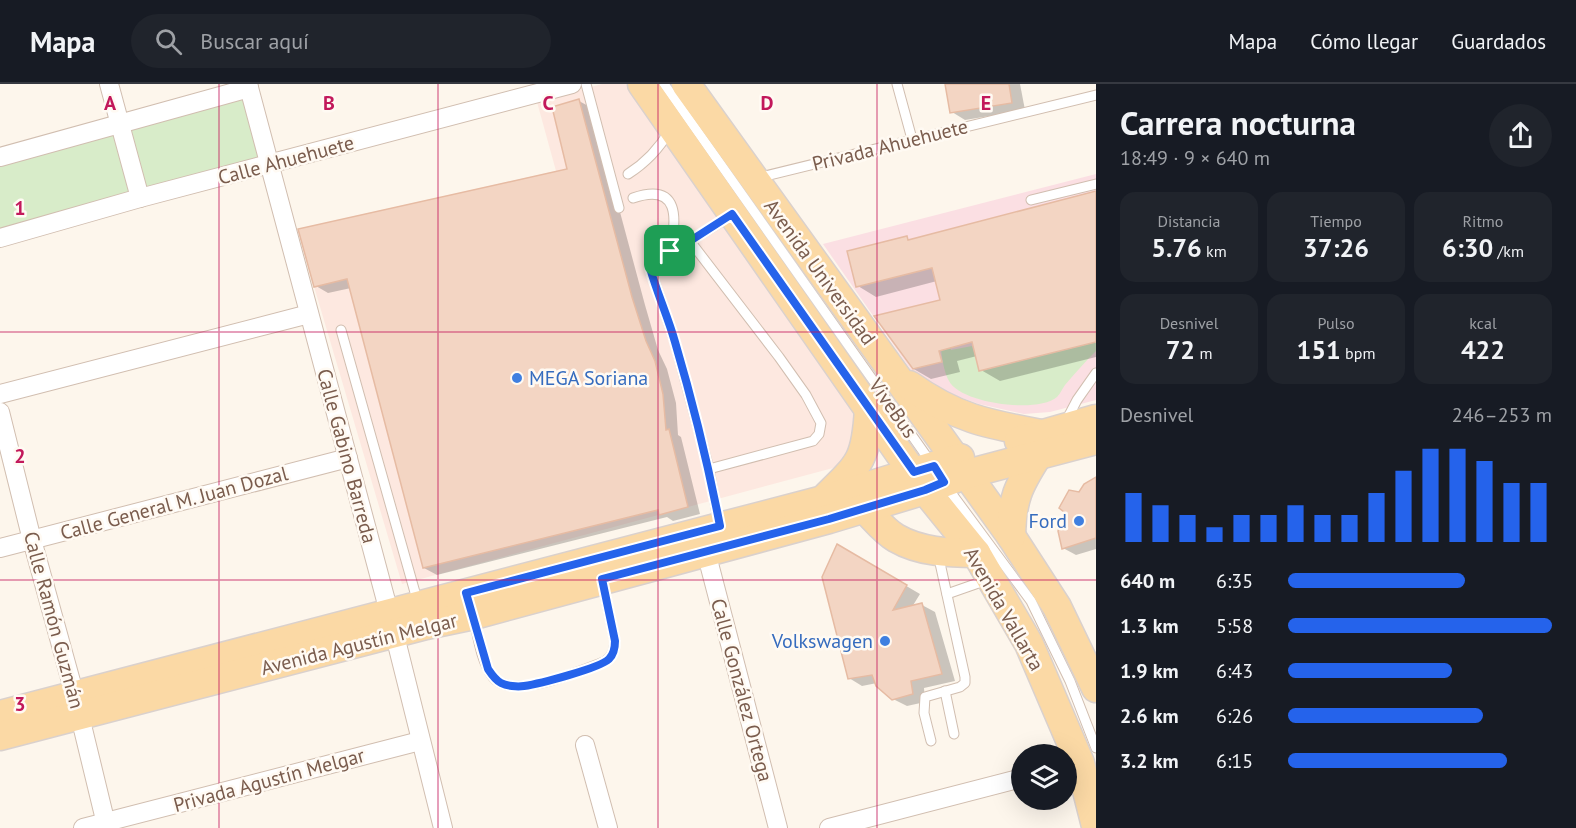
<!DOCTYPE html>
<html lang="es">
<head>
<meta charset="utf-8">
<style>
	:root { --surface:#171b24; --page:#20242c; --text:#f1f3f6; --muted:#9ea1a6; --line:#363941; --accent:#2563eb }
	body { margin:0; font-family:"PT Sans",sans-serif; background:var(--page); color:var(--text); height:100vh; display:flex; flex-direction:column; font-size:22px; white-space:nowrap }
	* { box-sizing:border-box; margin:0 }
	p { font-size:20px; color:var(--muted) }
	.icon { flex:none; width:33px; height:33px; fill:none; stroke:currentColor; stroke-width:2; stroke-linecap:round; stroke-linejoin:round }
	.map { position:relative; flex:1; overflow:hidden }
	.panel { display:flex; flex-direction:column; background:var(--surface); width:480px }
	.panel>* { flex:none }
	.fabs { position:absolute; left:1011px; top:660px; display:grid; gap:12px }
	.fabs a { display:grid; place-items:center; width:66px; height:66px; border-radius:50%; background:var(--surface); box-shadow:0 6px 24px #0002; font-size:30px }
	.pin { position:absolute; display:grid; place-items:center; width:51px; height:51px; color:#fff; margin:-26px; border-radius:12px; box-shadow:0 3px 9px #0006 }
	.round { display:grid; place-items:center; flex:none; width:63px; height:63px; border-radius:32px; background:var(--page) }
	.head { display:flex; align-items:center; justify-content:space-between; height:102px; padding:0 24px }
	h1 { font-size:33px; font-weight:700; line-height:45px }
	.stats { display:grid; grid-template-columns:repeat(3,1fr); gap:9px; height:102px; padding:6px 24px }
	.stats div { display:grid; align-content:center; border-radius:15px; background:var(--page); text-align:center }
	.stats b { font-size:26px; font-weight:700 }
	.stats small { font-size:16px; font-weight:400 }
	.stats p { font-size:16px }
	.chart { height:168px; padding:12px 24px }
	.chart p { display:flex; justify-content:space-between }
	.chart svg { width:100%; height:108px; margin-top:6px; stroke:var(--accent); stroke-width:6 }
	ul { padding:0 24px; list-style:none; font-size:20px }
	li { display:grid; grid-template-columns:96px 72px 1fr; align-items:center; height:45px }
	li i { height:15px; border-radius:8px; background:var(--accent) }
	header { display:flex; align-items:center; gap:36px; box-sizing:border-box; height:84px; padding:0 30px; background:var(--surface); border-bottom:2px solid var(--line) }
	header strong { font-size:28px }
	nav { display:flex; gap:33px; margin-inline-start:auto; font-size:21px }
	.search { width:420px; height:54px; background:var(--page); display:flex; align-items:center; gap:15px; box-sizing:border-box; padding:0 21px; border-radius:33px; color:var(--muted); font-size:22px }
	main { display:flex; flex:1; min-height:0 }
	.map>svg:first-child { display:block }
	.commercial { fill:#fde8e0 }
	.medical { fill:#fbdfe3 }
	.green { fill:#d8ecc9 }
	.shadow { fill:#0003 }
	.building { fill:#f3d5c3; stroke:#e6bba3; stroke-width:1.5 }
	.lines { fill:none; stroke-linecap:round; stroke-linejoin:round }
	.service-casing { stroke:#d1beb0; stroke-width:11 }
	.minor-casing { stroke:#d1beb0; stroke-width:20 }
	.primary-casing { stroke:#dad1cd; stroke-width:31 }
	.service { stroke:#fff; stroke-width:9 }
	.minor { stroke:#fff; stroke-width:18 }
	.primary { stroke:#fbd9a5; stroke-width:28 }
	.route-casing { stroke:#fff; stroke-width:12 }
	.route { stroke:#2563eb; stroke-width:8 }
	.grid { fill:none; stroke:#c2185b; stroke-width:1.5; stroke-opacity:0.55 }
	.shop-dot { fill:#3f7fe0; stroke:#fffaf3; stroke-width:2 }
	.labels { text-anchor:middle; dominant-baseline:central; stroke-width:5; stroke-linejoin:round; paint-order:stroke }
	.street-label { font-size:20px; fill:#7a5c4d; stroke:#fffaf3 }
	.shop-label { font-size:20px; fill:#366cbe; stroke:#fffaf3; text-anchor:end }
	.grid-label { font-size:20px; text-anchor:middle; font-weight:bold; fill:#c2185b; stroke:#fffaf3; stroke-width:5; stroke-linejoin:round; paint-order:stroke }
</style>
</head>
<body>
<header>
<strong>Mapa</strong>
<div class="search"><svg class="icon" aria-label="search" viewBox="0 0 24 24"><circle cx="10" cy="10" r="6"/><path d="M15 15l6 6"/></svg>Buscar aquí</div>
<nav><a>Mapa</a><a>Cómo llegar</a><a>Guardados</a></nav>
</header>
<main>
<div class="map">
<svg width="1096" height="744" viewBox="0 0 1096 744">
	<rect width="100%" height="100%" fill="#fdf6ec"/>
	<polygon class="commercial" points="602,0 626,0 854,324 858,340 844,378 833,384 402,500 297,145 556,87 537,18"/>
	<polygon class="medical" points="1096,90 1096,316 1050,328 1024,330 979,320 940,306 911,286 823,160"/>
	<g class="green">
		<polygon points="249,4 270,79 0,154 0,73"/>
		<path d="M 940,223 L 951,266 L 972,262 L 980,287 L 1096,258 L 1096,267 C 1085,278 1075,289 1065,301 C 1062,305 1060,310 1057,313 C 1037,330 960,319 949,297 C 939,278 940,244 940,223 Z"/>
	</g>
	<g class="shadow">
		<polygon points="947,0 1020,0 1025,26 965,36 952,28"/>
		<polygon points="579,17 592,24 645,221 658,266 667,285 676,319 678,351 681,353 700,430 673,437 667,433 437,491 424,484 351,204 328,209 316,202 568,86"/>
		<polygon points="1096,109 1096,273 1000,297 981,286 977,272 957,277 960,288 931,295 912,284 942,217 937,197 876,213 858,202 906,154 911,157"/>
		<polygon points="1096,394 1096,465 1076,471 1063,464 1079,410 1085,401"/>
		<polygon points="838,462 920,510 912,523 922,521 935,528 955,597 924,604 925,618 907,622 893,615 877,599 862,602 849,594"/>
	</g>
	<g class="building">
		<polygon points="945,0 1009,0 1012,19 950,29"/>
		<polygon points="579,15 632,213 646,257 655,277 663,310 666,346 669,345 688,423 659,431 658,426 423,484 347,195 314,203 298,145 567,85 552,23"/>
		<polygon points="1096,107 1096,258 979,287 972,258 939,267 942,278 913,285 874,232 940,216 932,184 856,203 847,167 907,152 908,156"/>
		<polygon points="1096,393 1096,454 1062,465 1058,447 1064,428 1059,424 1069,406 1079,408 1084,400"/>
		<polygon points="837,460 907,501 893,526 922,519 942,590 911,597 913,610 892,616 876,602 872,591 848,595 822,493"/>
	</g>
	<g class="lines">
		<defs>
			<g id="service">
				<polyline points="586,0 619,124"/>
				<polyline points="664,0 932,380"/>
				<polyline points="897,0 912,55"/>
				<path d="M 628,90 C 647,78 659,65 670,46"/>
				<polyline points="757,94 1096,11"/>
				<path d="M 633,114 C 680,98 677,135 670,167"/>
				<polyline points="1031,116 1096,100"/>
				<polyline points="690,157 779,273 806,311 821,339 819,350 813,357 709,385"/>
				<polyline points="341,246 418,519"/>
				<polyline points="1066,337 1077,316 1096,289"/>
				<polyline points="946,402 1031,517 1070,597 1096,664"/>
				<polyline points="719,441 709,385 675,258 650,184 654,175 690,157 730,132"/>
				<polyline points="947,510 987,496"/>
				<path d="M 474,535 C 478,553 481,577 493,593 C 512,617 580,587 604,578 C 613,573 614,566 615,557 L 603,501"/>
				<polyline points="945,607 954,650"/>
				<polyline points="931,657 924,629 925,613 960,603 965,599 965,593 938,470"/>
			</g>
			<g id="minor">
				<polyline points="109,0 140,114"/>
				<polyline points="248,0 389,528 443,744"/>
				<polyline points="0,73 249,4"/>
				<polyline points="0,154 140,114 572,0"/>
				<polyline points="0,310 309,230"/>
				<polyline points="0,328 32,456 75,612 107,744"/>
				<polyline points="0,464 348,374"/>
				<polyline points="706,468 778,744"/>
				<polyline points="585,661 608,744"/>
				<polyline points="83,744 420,657"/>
				<polyline points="829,744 1022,694"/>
			</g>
			<g id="primary">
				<polyline points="642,0 925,406 976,469 1029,560 1080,679 1096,742"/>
				<polyline points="686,0 1011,452 1057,523 1096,604"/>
				<path d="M 909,301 C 955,334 987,340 1041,350"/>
				<polyline points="1019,357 1096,335"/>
				<path d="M 826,413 C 861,379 866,375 869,325"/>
				<path d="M 865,425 C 875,435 884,447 896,454 C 920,468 949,469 976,469"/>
				<path d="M 1011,452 C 1012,415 1018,402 1038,371"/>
				<polyline points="0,631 823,416 960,374"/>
				<polyline points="0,652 426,541 474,531 829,435 925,406 967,390 1096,356"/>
			</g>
		</defs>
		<use href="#service" class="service-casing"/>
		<use href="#minor" class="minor-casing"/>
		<use href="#primary" class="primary-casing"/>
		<use href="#service" class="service"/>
		<use href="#minor" class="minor"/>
		<use href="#primary" class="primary"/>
	</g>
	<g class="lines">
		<defs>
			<path id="route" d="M 732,130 L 914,388 L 934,382 L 944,398 L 925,406 L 829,435 L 602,495 L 615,557 C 615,563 614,570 609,575 C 600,584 539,600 524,602 C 517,603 507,602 501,599 C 495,596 492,591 488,585 L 466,509 L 720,442 C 708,380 693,319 675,258 C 668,233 657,209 650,184 L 654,175 L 690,157 Z"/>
		</defs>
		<use href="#route" class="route-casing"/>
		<use href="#route" class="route"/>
	</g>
	<path class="grid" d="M 219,0 L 219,744M 438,0 L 438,744M 658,0 L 658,744M 877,0 L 877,744M 0,248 L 1096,248M 0,496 L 1096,496"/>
	<g class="shop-dot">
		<circle cx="517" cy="294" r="6"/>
		<circle cx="1079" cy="437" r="6"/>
		<circle cx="885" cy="557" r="6"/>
	</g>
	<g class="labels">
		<g class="street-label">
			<text transform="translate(890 61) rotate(-14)">Privada Ahuehuete</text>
			<text transform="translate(286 76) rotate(-15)">Calle Ahuehuete</text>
			<text transform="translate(820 188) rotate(54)">Avenida Universidad</text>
			<text transform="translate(893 324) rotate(55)">ViveBus</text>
			<text transform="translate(347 372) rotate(75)">Calle Gabino Barreda</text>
			<text transform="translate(174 419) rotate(-15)">Calle General M. Juan Dozal</text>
			<text transform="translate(1004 525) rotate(60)">Avenida Vallarta</text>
			<text transform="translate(54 536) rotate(75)">Calle Ramón Guzmán</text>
			<text transform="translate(359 560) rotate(-14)">Avenida Agustín Melgar</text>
			<text transform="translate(742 606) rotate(75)">Calle González Ortega</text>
			<text transform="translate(269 696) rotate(-15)">Privada Agustín Melgar</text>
		</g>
		<g class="shop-label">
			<text x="529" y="294" text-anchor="start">MEGA Soriana</text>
			<text x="1067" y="437">Ford</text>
			<text x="873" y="557">Volkswagen</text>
		</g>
	</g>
	<g class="grid-label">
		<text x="110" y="26">A</text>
		<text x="329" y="26">B</text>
		<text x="548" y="26">C</text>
		<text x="767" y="26">D</text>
		<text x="986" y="26">E</text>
		<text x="20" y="131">1</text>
		<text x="20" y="379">2</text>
		<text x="20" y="627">3</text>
	</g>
</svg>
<div class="fabs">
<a><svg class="icon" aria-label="layers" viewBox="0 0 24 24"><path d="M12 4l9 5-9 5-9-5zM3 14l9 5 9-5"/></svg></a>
</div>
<div class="pin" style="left:670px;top:167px;background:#1e9e55"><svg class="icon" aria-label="arrive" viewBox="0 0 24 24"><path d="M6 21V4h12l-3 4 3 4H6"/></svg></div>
</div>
<section class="panel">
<div class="head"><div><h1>Carrera nocturna</h1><p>18:49 · 9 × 640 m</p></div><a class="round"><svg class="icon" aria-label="share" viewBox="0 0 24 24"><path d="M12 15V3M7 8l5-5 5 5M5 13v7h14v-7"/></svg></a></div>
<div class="stats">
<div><p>Distancia</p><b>5.76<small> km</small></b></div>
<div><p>Tiempo</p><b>37:26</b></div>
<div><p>Ritmo</p><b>6:30<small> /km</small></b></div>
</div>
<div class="stats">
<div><p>Desnivel</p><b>72<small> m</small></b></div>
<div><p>Pulso</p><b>151<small> bpm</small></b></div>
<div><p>kcal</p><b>422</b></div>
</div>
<div class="chart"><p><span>Desnivel</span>246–253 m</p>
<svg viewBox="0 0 160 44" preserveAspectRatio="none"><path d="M5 44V24M15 44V29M25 44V33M35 44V38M45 44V33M55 44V33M65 44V29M75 44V33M85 44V33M95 44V24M105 44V15M115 44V6M125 44V6M135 44V11M145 44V20M155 44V20"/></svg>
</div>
<ul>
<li><b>640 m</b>6:35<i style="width:67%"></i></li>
<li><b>1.3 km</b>5:58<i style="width:100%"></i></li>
<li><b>1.9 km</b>6:43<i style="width:62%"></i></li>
<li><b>2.6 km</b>6:26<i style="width:74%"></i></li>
<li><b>3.2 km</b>6:15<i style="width:83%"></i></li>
</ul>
</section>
</main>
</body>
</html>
